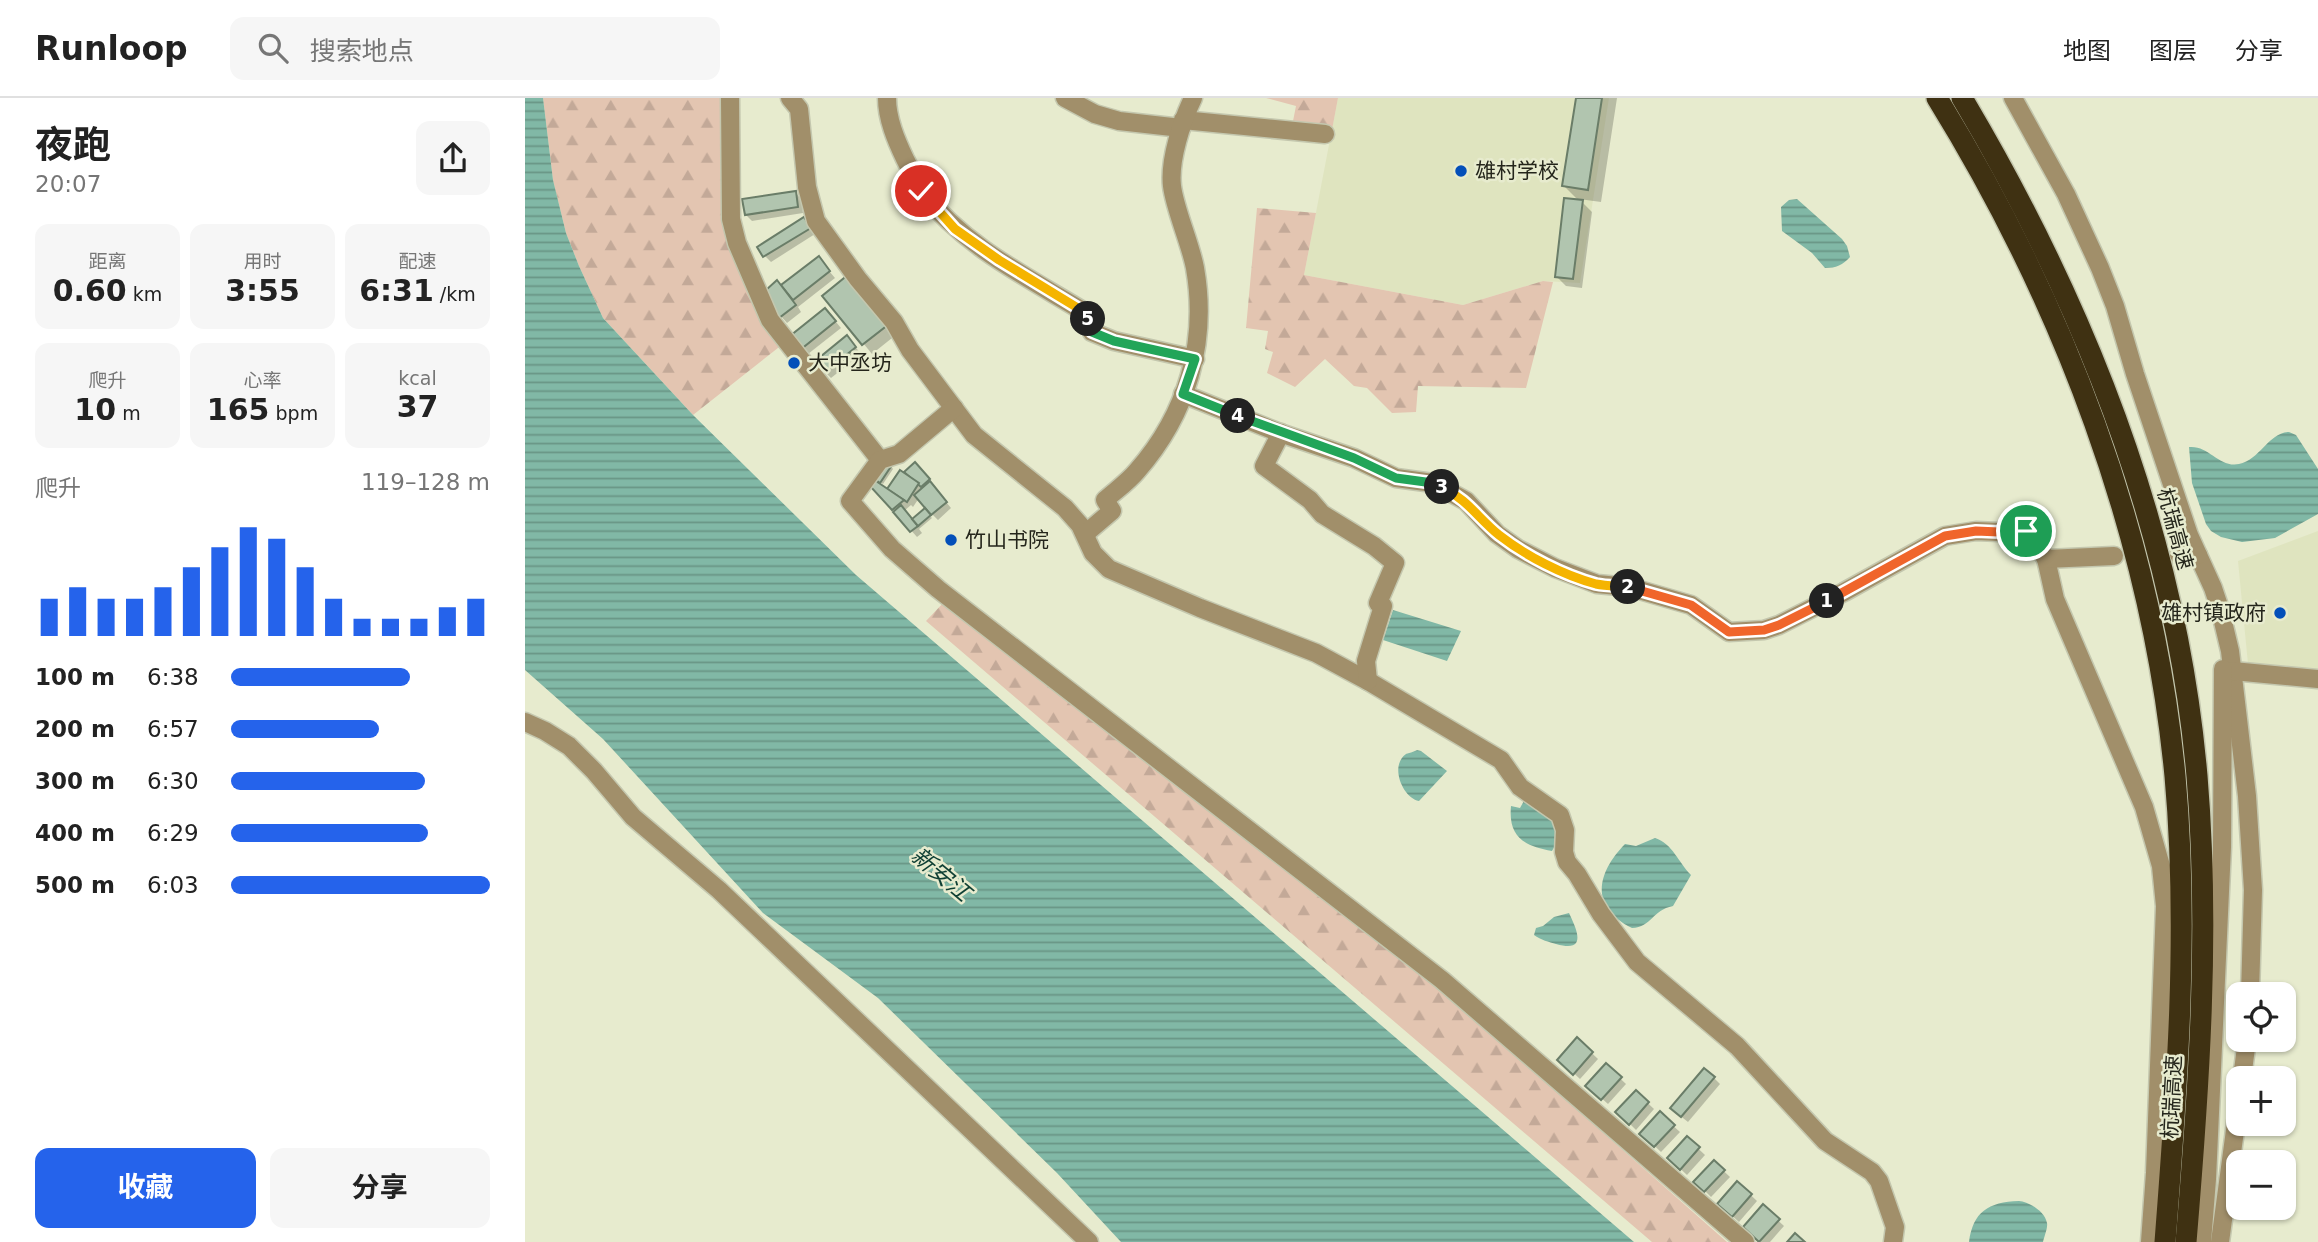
<!DOCTYPE html>
<html lang="zh">
<head>
<meta charset="utf-8">
<style>
	:root { --surface:#fff; --page:#f6f6f6; --text:#222; --muted:#767676; --line:#e0e0e0; --accent:#2563eb }
	body { margin:0; font-family:"DejaVu Sans","Noto Sans SC",sans-serif; background:var(--page); color:var(--text); height:100vh; display:flex; flex-direction:column; font-size:26px; white-space:nowrap }
	* { box-sizing:border-box; margin:0 }
	p { font-size:23px; color:var(--muted) }
	.icon { flex:none; width:38px; height:38px; fill:none; stroke:currentColor; stroke-width:2; stroke-linecap:round; stroke-linejoin:round }
	.map { position:relative; flex:1; overflow:hidden }
	.details { display:flex; flex-direction:column; background:var(--surface); width:525px }
	.details>* { flex:none }
	.buttons { position:absolute; left:1701px; top:884px; display:grid; gap:14px }
	.buttons a { display:grid; place-items:center; width:70px; height:70px; border-radius:14px; background:var(--surface); box-shadow:0 2px 5px #0004; font-size:35px }
	.pin { position:absolute; display:grid; place-items:center; width:60px; height:60px; color:#fff; margin:-30px; border:4px solid #fff; border-radius:50%; box-shadow:0 2px 7px #0007 }
	.km { position:absolute; width:35px; height:35px; margin:-18px; border-radius:50%; background:#222; color:#fff; font-size:19px; line-height:35px; text-align:center }
	.round { display:grid; place-items:center; flex:none; width:74px; height:74px; border-radius:14px; background:var(--page) }
	.overview { display:flex; align-items:center; justify-content:space-between; height:119px; padding:0 35px }
	h1 { font-size:38px; font-weight:700; line-height:52px }
	.stats { display:grid; grid-template-columns:repeat(3,1fr); gap:10px; height:119px; padding:7px 35px }
	.stats div { display:grid; align-content:center; border-radius:14px; background:var(--page); text-align:center }
	.stats b { font-size:30px; font-weight:700 }
	.stats small { font-size:19px; font-weight:400 }
	.stats p { font-size:19px }
	.chart { height:196px; padding:14px 35px }
	.chart p { display:flex; justify-content:space-between }
	.chart svg { width:100%; height:126px; margin-top:7px; stroke:var(--accent); stroke-width:6 }
	.primary-button { display:flex; gap:14px; margin-top:auto; padding:14px 35px }
	.primary-button a { flex:1; height:80px; border-radius:14px; background:var(--accent); color:#fff; font-size:28px; font-weight:700; line-height:80px; text-align:center }
	.primary-button a+a { background:var(--page); color:var(--text) }
	ul { padding:0 35px; list-style:none; font-size:23px }
	li { display:grid; grid-template-columns:112px 84px 1fr; align-items:center; height:52px }
	li i { height:18px; border-radius:9px; background:var(--accent) }
	header { display:flex; align-items:center; gap:42px; box-sizing:border-box; height:98px; padding:0 35px; background:var(--surface); border-bottom:2px solid var(--line) }
	header strong { font-size:33px }
	nav { display:flex; gap:38px; margin-inline-start:auto; font-size:24px }
	.search { width:490px; height:63px; background:var(--page); display:flex; align-items:center; gap:18px; box-sizing:border-box; padding:0 24px; border-radius:14px; color:var(--muted); font-size:26px }
	main { display:flex; flex:1; min-height:0 }
	.map>svg:first-child { display:block }
	.built { fill:#dfe4bf }
	.forest { fill:url(#forest-firs) }
	.water { fill:url(#water-rules) }
	.shadow { fill:#0003; fill-rule:evenodd }
	.building { fill:#b1c5af; stroke:#6a7d68; stroke-width:2 }
	.lines { fill:none; stroke-linecap:round; stroke-linejoin:round }
	.minor-casing { stroke:#c4c7ae; stroke-width:21 }
	.highway-casing { stroke:#c4c7ae; stroke-width:24 }
	.minor { stroke:#a18f6a; stroke-width:18 }
	.highway { stroke:#3f3112; stroke-width:21 }
	.split-1-casing { stroke:#fff; stroke-width:14 }
	.split-2-casing { stroke:#fff; stroke-width:14 }
	.split-3-casing { stroke:#fff; stroke-width:14 }
	.split-4-casing { stroke:#fff; stroke-width:14 }
	.split-5-casing { stroke:#fff; stroke-width:14 }
	.split-6-casing { stroke:#fff; stroke-width:14 }
	.split-1 { stroke:#f0652b; stroke-width:9 }
	.split-2 { stroke:#f0652b; stroke-width:9 }
	.split-3 { stroke:#f5b400; stroke-width:9 }
	.split-4 { stroke:#22a559; stroke-width:9 }
	.split-5 { stroke:#22a559; stroke-width:9 }
	.split-6 { stroke:#f5b400; stroke-width:9 }
	.poi-dot { fill:#034fb9; stroke:#e7ebce; stroke-width:2.5 }
	.labels { text-anchor:middle; dominant-baseline:central; stroke-width:5; stroke-linejoin:round; paint-order:stroke }
	.poi-label { font-size:21px; fill:#24251b; stroke:#e7ebce; text-anchor:start }
	.street-label { font-size:21px; fill:#24251b; stroke:#e7ebce }
	.water-label { font-size:23px; font-style:italic; fill:#0e3f33; stroke:#e7ebce }
</style>
</head>
<body>
<header>
<strong>Runloop</strong>
<div class="search"><svg class="icon" aria-label="search" viewBox="0 0 24 24"><circle cx="10" cy="10" r="6"/><path d="M15 15l6 6"/></svg>搜索地点</div>
<nav><a>地图</a><a>图层</a><a>分享</a></nav>
</header>
<main>
<section class="details">
<div class="overview"><div><h1>夜跑</h1><p>20:07</p></div><a class="round"><svg class="icon" aria-label="share" viewBox="0 0 24 24"><path d="M12 15V3M7 8l5-5 5 5M5 13v7h14v-7"/></svg></a></div>
<div class="stats">
<div><p>距离</p><b>0.60<small> km</small></b></div>
<div><p>用时</p><b>3:55</b></div>
<div><p>配速</p><b>6:31<small> /km</small></b></div>
</div>
<div class="stats">
<div><p>爬升</p><b>10<small> m</small></b></div>
<div><p>心率</p><b>165<small> bpm</small></b></div>
<div><p>kcal</p><b>37</b></div>
</div>
<div class="chart"><p><span>爬升</span>119–128 m</p>
<svg viewBox="0 0 160 44" preserveAspectRatio="none"><path d="M5 44V31M15 44V27M25 44V31M35 44V31M45 44V27M55 44V20M65 44V13M75 44V6M85 44V10M95 44V20M105 44V31M115 44V38M125 44V38M135 44V38M145 44V34M155 44V31"/></svg>
</div>
<ul>
<li><b>100 m</b>6:38<i style="width:69%"></i></li>
<li><b>200 m</b>6:57<i style="width:57%"></i></li>
<li><b>300 m</b>6:30<i style="width:75%"></i></li>
<li><b>400 m</b>6:29<i style="width:76%"></i></li>
<li><b>500 m</b>6:03<i style="width:100%"></i></li>
</ul>
<div class="primary-button"><a>收藏</a><a>分享</a></div>
</section>
<div class="map">
<svg width="1793" height="1144" viewBox="0 0 1793 1144">
	<defs>
		<pattern id="forest-firs" width="22" height="20" patternUnits="userSpaceOnUse" patternTransform="scale(1.75)"><rect width="22" height="20" fill="#e3c5b1"/><path d="M5 1l3.5 6h-7zM16 11l3.5 6h-7z" fill="#c3a998"/></pattern>
		<pattern id="water-rules" width="6" height="5" patternUnits="userSpaceOnUse" patternTransform="scale(1.75)"><rect width="6" height="5" fill="#81b8a6"/><path d="M0 2.5h6" fill="none" stroke="#699586"/></pattern>
	</defs>
	<rect width="100%" height="100%" fill="#e7ebce"/>
	<g class="built">
		<polygon points="813,0 1084,0 1055,185 1018,183 938,207 779,177"/>
		<polygon points="1793,433 1793,572 1723,566 1713,463"/>
	</g>
	<g class="forest">
		<polygon points="18,0 198,0 199,132 237,222 258,246 168,317 78,220 54,168 41,135 28,82"/>
		<polygon points="741,0 813,0 807,32 767,28 771,8"/>
		<polygon points="732,110 791,115 779,177 938,207 1018,183 1028,184 1001,290 893,288 891,314 867,315 842,290 829,288 800,261 770,289 742,275 748,254 740,251 743,233 721,230"/>
		<polygon points="420,503 942,910 1007,972 1202,1144 1127,1144 401,523"/>
	</g>
	<g class="water">
		<polygon points="0,0 18,0 28,82 41,135 54,168 78,220 168,317 331,477 1109,1144 596,1144 532,1075 353,900 238,815 78,641 0,572"/>
		<path d="M 1272,101 L 1317,141 L 1322,148 L 1325,159 C 1318,167 1311,170 1300,170 L 1287,155 L 1257,133 L 1256,109 L 1264,102 Z"/>
		<path d="M 1764,334 L 1771,337 L 1793,371 L 1793,416 L 1750,440 L 1717,444 L 1696,439 L 1686,433 L 1681,426 L 1667,385 L 1664,349 C 1684,347 1694,370 1714,366 C 1735,362 1743,335 1764,334 Z"/>
		<polygon points="868,512 936,533 922,563 858,542"/>
		<path d="M 892,652 L 896,653 L 922,673 L 894,703 C 878,700 864,668 881,656 C 881,656 891,653 892,652 Z"/>
		<path d="M 1000,701 L 1029,721 L 1035,739 L 1027,753 C 999,748 983,739 986,708 L 995,710 Z"/>
		<path d="M 1130,740 C 1148,746 1153,764 1166,777 L 1148,808 C 1127,812 1127,829 1107,830 C 1065,809 1071,776 1100,746 L 1111,748 Z"/>
		<path d="M 1044,815 C 1052,832 1063,855 1031,846 C 1024,844 1016,842 1009,837 L 1011,830 L 1018,828 L 1029,819 Z"/>
		<path d="M 1494,1103 C 1504,1104 1520,1113 1522,1125 C 1523,1130 1519,1139 1518,1144 L 1444,1144 C 1448,1114 1463,1104 1494,1103 Z"/>
	</g>
	<g class="shadow">
		<polygon points="1053,0 1092,0 1076,104 1054,101 1067,114 1057,190 1041,188 1031,178 1055,104 1039,88"/>
		<polygon points="270,94 276,101 278,115 227,123 221,117"/>
		<polygon points="279,121 290,136 246,164 240,158"/>
		<polygon points="293,160 310,180 273,209 276,214 262,225 247,208 257,189"/>
		<polygon points="324,178 372,236 347,256 300,198"/>
		<polygon points="306,218 316,230 283,256 277,250"/>
		<polygon points="328,246 336,256 306,280 300,274"/>
		<path d="M 390,367 L 426,410 L 413,422 L 404,413 L 402,415 L 407,420 L 394,431 L 397,435 L 392,439 L 346,387 L 363,394 ZM 394,400 L 402,410 L 387,423 L 379,413 L 386,407 L 388,409 Z"/>
		<polygon points="366,368 368,371 358,386 353,382"/>
		<polygon points="1053,942 1073,961 1055,981 1035,962"/>
		<polygon points="1081,967 1101,986 1083,1006 1063,988"/>
		<polygon points="1189,980 1195,986 1163,1024 1153,1016"/>
		<polygon points="1111,994 1129,1011 1111,1032 1093,1014"/>
		<polygon points="1135,1016 1155,1034 1136,1054 1117,1036"/>
		<polygon points="1162,1040 1180,1057 1162,1077 1144,1060"/>
		<polygon points="1189,1064 1205,1079 1186,1099 1171,1084"/>
		<polygon points="1213,1085 1232,1103 1214,1124 1194,1106"/>
		<polygon points="1238,1109 1259,1128 1245,1144 1236,1144 1220,1129"/>
	</g>
	<g class="building">
		<polygon points="1051,0 1077,0 1063,92 1037,88"/>
		<polygon points="271,93 273,109 220,117 217,101"/>
		<polygon points="1039,100 1058,102 1048,181 1030,179"/>
		<polygon points="279,119 286,130 238,159 232,149"/>
		<polygon points="294,158 305,173 268,202 256,187"/>
		<polygon points="324,176 364,226 337,247 297,198"/>
		<polygon points="252,182 271,207 254,220 246,209 241,192"/>
		<polygon points="300,210 311,223 275,252 265,238"/>
		<polygon points="322,237 331,249 298,276 289,264"/>
		<polygon points="361,362 367,367 355,385 348,380"/>
		<polygon points="390,364 405,381 396,389 379,374"/>
		<polygon points="375,372 394,385 382,404 362,391"/>
		<polygon points="348,381 379,402 367,412 344,387"/>
		<polygon points="405,383 422,404 406,417 389,397"/>
		<polygon points="376,407 393,428 385,434 368,414"/>
		<polygon points="400,410 406,417 393,428 387,421"/>
		<polygon points="1052,939 1068,954 1048,977 1032,962"/>
		<polygon points="1081,965 1097,979 1076,1002 1060,988"/>
		<polygon points="1179,970 1190,979 1156,1019 1145,1010"/>
		<polygon points="1111,992 1124,1004 1104,1027 1090,1014"/>
		<polygon points="1135,1013 1150,1027 1129,1049 1114,1036"/>
		<polygon points="1162,1038 1175,1049 1155,1072 1142,1060"/>
		<polygon points="1189,1062 1200,1072 1179,1094 1168,1084"/>
		<polygon points="1212,1083 1227,1096 1207,1119 1192,1106"/>
		<polygon points="1238,1106 1255,1121 1234,1144 1218,1129"/>
		<polygon points="1270,1135 1280,1144 1262,1144"/>
	</g>
	<g class="lines">
		<defs>
			<g id="minor">
				<polyline points="205,0 206,121 212,145 245,222 355,362"/>
				<polyline points="265,0 274,11 282,89 291,123 333,181 369,224 385,252 449,337 540,410 555,427 568,455 584,471 675,510 791,555 843,583 976,662 995,689 1035,717 1040,732 1039,754 1042,764 1052,776 1076,816 1112,864 1212,948 1300,1043 1347,1074 1354,1083 1370,1129 1368,1144"/>
				<path d="M 362,0 C 362,21 371,42 380,61 C 386,72 390,85 398,95 C 440,149 504,180 561,215 L 567,234 L 589,243 L 670,261"/>
				<polyline points="540,0 570,16 594,23 656,30"/>
				<polyline points="1488,0 1541,96 1575,170 1590,208 1610,276 1664,437 1688,490 1695,511 1705,553 1722,698 1728,792 1725,896"/>
				<polyline points="658,22 800,36"/>
				<polyline points="658,296 755,335 829,360 871,380 908,385 941,403 972,436 993,451 1030,470 1072,486 1104,489 1166,507 1204,534 1239,532 1254,527 1319,494 1420,438 1451,433 1474,434 1494,431 1501,433 1507,438 1521,461 1530,501 1619,709 1636,768 1640,808 1630,1075 1625,1144"/>
				<polyline points="429,310 374,356 355,362 325,403 367,451 413,491 917,882 1220,1144"/>
				<polyline points="756,335 739,368 785,402 797,416 849,448 870,465 853,505 858,508 841,563 843,583"/>
				<path d="M 560,436 L 587,413 L 580,402 C 590,393 603,384 612,373 C 662,316 683,245 670,170 C 665,144 650,112 647,88 C 644,62 657,23 668,0"/>
				<polyline points="1654,457 1673,457"/>
				<polyline points="1521,461 1589,458"/>
				<polyline points="1708,573 1793,581"/>
				<polyline points="0,624 20,633 44,648 69,673 108,719 194,792 564,1144"/>
				<polyline points="1717,980 1722,942"/>
				<polyline points="1677,1144 1682,1081 1697,749 1698,571"/>
				<polyline points="1695,1144 1713,1010"/>
			</g>
			<g id="highway">
				<path d="M 1412,0 C 1538,204 1627,437 1650,678 C 1664,832 1652,990 1640,1144"/>
				<path d="M 1437,0 C 1560,207 1651,437 1672,678 C 1685,833 1674,990 1661,1144"/>
			</g>
		</defs>
		<use href="#minor" class="minor-casing"/>
		<use href="#highway" class="highway-casing"/>
		<use href="#minor" class="minor"/>
		<use href="#highway" class="highway"/>
	</g>
	<g class="lines">
		<defs>
			<polyline id="split-1" points="1302,503 1420,438 1451,433 1474,434 1494,431 1501,433"/>
			<polyline id="split-2" points="1103,489 1166,507 1204,534 1239,532 1254,527 1302,503"/>
			<path id="split-3" d="M 917,389 C 943,402 953,420 974,437 C 1001,458 1038,477 1071,486 C 1081,488 1093,488 1103,489"/>
			<polyline id="split-4" points="713,318 829,360 871,380 908,385 917,389"/>
			<polyline id="split-5" points="563,221 567,234 589,243 670,261 658,296 713,318"/>
			<polyline id="split-6" points="396,93 430,131 474,162 561,215 563,221"/>
		</defs>
		<use href="#split-1" class="split-1-casing"/>
		<use href="#split-2" class="split-2-casing"/>
		<use href="#split-3" class="split-3-casing"/>
		<use href="#split-4" class="split-4-casing"/>
		<use href="#split-5" class="split-5-casing"/>
		<use href="#split-6" class="split-6-casing"/>
		<use href="#split-1" class="split-1"/>
		<use href="#split-2" class="split-2"/>
		<use href="#split-3" class="split-3"/>
		<use href="#split-4" class="split-4"/>
		<use href="#split-5" class="split-5"/>
		<use href="#split-6" class="split-6"/>
	</g>
	<g class="poi-dot">
		<circle cx="936" cy="73" r="7"/>
		<circle cx="269" cy="265" r="7"/>
		<circle cx="426" cy="442" r="7"/>
		<circle cx="1755" cy="515" r="7"/>
	</g>
	<g class="labels">
		<g class="poi-label">
			<text x="950" y="73">雄村学校</text>
			<text x="283" y="265">大中丞坊</text>
			<text x="440" y="442">竹山书院</text>
			<text x="1741" y="515" text-anchor="end">雄村镇政府</text>
		</g>
		<g class="street-label">
			<text transform="translate(1650 431) rotate(75)">杭瑞高速</text>
			<text transform="translate(1647 999) rotate(-87)">杭瑞高速</text>
		</g>
		<g class="water-label">
			<text transform="translate(416 776) rotate(40)">新安江</text>
		</g>
	</g>
</svg>
<div class="buttons">
<a><svg class="icon" aria-label="locate" viewBox="0 0 24 24"><circle cx="12" cy="12" r="6"/><path d="M12 2v4M12 18v4M2 12h4M18 12h4"/></svg></a>
<a>+</a>
<a>−</a>
</div>
<div class="pin" style="left:1501px;top:433px;background:#1e9e55"><svg class="icon" aria-label="arrive" viewBox="0 0 24 24"><path d="M6 21V4h12l-3 4 3 4H6"/></svg></div>
<div class="pin" style="left:396px;top:93px;background:#d93025"><svg class="icon" aria-label="check" viewBox="0 0 24 24"><path d="M5 12l5 5 9-10"/></svg></div>
<b class="km" style="left:1302px;top:503px">1</b>
<b class="km" style="left:1103px;top:489px">2</b>
<b class="km" style="left:917px;top:389px">3</b>
<b class="km" style="left:713px;top:318px">4</b>
<b class="km" style="left:563px;top:221px">5</b>
</div>
</main>
</body>
</html>
